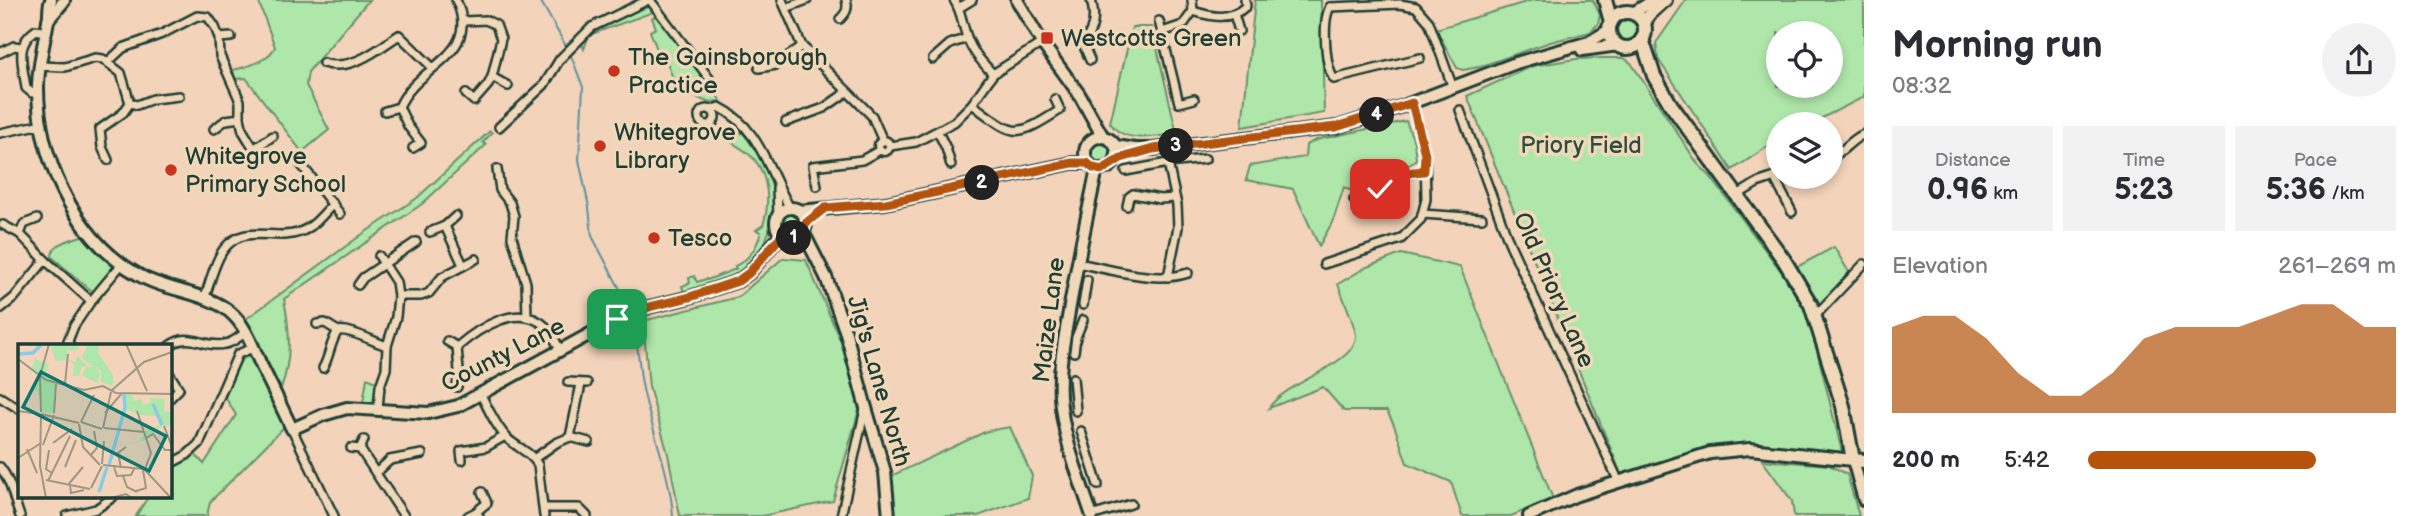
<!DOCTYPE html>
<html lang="en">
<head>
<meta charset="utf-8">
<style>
	:root { --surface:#fff; --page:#f2f2f3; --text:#2b2b33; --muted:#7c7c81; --accent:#b45309 }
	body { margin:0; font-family:"Balsamiq Sans",sans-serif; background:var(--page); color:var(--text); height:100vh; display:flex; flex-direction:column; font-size:26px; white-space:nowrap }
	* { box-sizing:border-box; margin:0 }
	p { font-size:23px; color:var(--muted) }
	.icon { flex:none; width:38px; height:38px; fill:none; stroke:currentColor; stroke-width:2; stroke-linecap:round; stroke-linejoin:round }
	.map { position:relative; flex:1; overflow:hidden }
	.details { display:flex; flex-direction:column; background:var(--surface); width:560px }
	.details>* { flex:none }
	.fabs { position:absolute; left:1766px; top:21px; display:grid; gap:14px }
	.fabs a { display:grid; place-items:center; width:77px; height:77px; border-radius:50%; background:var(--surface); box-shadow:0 4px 10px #0003; font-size:35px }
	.pin { position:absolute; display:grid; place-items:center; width:60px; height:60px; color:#fff; margin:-30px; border-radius:14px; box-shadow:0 4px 10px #0006 }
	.km { position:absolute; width:35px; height:35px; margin:-18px; border-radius:50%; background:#222; color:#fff; font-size:19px; line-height:35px; text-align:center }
	.round { display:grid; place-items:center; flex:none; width:74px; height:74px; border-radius:37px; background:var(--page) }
	.headline { display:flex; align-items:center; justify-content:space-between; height:119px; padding:0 28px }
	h1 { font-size:38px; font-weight:600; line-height:52px }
	.stats { display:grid; grid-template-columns:repeat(3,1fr); gap:10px; height:119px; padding:7px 28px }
	.stats div { display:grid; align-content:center; border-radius:0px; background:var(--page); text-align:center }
	.stats b { font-size:30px; font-weight:600 }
	.stats small { font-size:19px; font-weight:400 }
	.stats p { font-size:19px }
	.chart { height:196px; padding:14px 28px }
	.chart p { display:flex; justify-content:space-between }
	.chart svg { width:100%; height:126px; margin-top:7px; fill:var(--accent); opacity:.7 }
	ul { padding:0 28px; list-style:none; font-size:23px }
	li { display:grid; grid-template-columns:112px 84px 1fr; align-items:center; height:52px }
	li i { height:18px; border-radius:9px; background:var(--accent) }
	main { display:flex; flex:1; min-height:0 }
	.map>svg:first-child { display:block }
	.green { fill:#afe6a9; stroke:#67926e; stroke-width:2; fill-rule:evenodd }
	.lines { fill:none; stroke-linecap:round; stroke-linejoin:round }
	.stream { stroke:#5d939f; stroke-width:2 }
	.street-casing { stroke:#1f3d34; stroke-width:12 }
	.secondary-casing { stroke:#1f3d34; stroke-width:16 }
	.primary-casing { stroke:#1f3d34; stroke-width:18 }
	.street { stroke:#f1d8b9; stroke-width:7 }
	.secondary { stroke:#f1d8b9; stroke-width:10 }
	.primary { stroke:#f1d8b9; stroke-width:12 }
	.route-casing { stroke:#fff; stroke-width:14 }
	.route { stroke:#b45309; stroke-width:9 }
	.poi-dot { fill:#c8321e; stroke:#f1d8b9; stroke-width:2.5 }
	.labels { text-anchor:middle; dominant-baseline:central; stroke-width:7; stroke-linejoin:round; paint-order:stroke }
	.poi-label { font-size:24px; fill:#1f3d34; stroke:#f1d8b9; text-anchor:start }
	.park-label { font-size:24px; fill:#2d4e40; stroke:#f1d8b9 }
	.street-label { font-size:24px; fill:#1f3d34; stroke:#f1d8b9 }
	.inset-river { fill:none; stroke:#86cde7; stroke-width:3.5 }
	.inset-road { fill:none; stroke:#9e9784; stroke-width:2 }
	.view { fill:#0f766e; fill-opacity:0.15; stroke:#0f766e; stroke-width:3.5 }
	.inset-edge { fill:none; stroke:#1f3d34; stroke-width:3.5 }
</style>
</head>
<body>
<main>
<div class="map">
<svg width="1864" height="516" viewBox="0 0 1864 516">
	<rect width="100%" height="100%" fill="#f3d3b9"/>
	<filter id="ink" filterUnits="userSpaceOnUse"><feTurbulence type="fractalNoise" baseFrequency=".0143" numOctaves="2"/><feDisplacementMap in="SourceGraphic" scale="14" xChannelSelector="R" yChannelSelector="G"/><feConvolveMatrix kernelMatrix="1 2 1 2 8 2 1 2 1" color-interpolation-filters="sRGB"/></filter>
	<g filter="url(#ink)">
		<g class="green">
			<path d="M 258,0 L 369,0 L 308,72 L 306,85 L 329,130 L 302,152 L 246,78 L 235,79 L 233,70 C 247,67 268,61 275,47 Z"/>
			<polygon points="1255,0 1321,0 1324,113 1242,127"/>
			<polygon points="1533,0 1593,0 1600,15 1598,24 1590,32 1550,42 1479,67 1463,70 1457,68 1436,29"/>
			<path d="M 1686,0 L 1864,0 L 1864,97 L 1810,124 L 1778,124 L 1778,140 L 1732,170 L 1658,59 L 1656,43 ZM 1778,33 L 1830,33 L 1830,86 L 1778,86 Z"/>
			<path d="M 650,7 L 656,11 L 589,35 L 584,49 L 581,42 C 593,20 627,13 650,7 Z"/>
			<polygon points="658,15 721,101 707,102 698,98 672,76 663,51 658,52 650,31 656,28 652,18"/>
			<circle cx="1626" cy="29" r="12"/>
			<path d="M 1132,27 L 1152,27 L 1177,134 C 1154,136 1125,145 1110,123 Z"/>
			<polygon points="1603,58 1624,58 1631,63 1698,164 1710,176 1801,298 1817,350 1842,452 1751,444 1712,447 1621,474 1467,96 1532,66 1576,59"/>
			<path d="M 1406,121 L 1414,142 L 1416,159 C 1407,170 1392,168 1382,177 C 1376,183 1375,191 1366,193 C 1357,195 1351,191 1344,187 L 1333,221 L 1319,246 L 1293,189 L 1246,180 L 1250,166 L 1305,157 L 1306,145 L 1316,140 Z"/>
			<path d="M 490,131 L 492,133 L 483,142 L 486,145 L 422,204 L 284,299 C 290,330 292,358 281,389 L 246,319 L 364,233 L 417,198 Z"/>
			<path d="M 742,132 C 753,145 765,162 770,179 C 780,211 768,252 741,273 C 726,285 703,288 684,292 L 682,286 L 690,283 L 689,278 L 694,276 L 697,282 L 706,279 L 707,280 L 736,269 L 735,266 C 749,260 757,247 761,232 L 756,230 L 763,225 C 770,205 769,176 754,159 C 747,151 736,145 726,139 Z"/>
			<circle cx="1101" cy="154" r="11"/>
			<circle cx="792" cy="223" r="12"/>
			<path d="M 86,234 L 114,267 L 93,292 L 52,257 C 52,241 74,240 86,234 Z"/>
			<polygon points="1834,247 1850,274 1818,309 1795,268"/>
			<path d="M 1401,254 L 1460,267 L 1553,499 L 1511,516 L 1462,516 L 1451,482 L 1407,463 L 1394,425 L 1387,411 L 1344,411 L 1323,387 L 1269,408 C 1283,383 1357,364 1356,336 C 1355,324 1342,296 1338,284 L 1367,267 Z"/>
			<polygon points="783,258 806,260 845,351 859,410 833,501 762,516 680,516 668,454 649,387 643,321 738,297"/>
			<polygon points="247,357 253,359 286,425 210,502 207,516 136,516 148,497 170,497 170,468 193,452 204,464 236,415 225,397 240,361"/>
			<polygon points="367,378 379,383 375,403 363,402"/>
			<polygon points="1010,427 1032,476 1028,498 978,516 894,516 891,476 987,431"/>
			<polygon points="1762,460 1829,465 1847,474 1859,516 1794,516 1792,501"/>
		</g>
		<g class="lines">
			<g class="stream">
				<polyline points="540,0 567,48"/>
				<polyline points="570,53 583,87 579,160 589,207 592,236 622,293 628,311"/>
				<path d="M 632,319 C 639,343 638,366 643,389 C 652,432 670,472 673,516"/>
			</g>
			<defs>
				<g id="street">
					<polyline points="650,0 709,78"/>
					<polyline points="782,0 802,46 872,116 883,141"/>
					<path d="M 954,0 C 962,12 962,24 967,37 C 972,52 983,63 993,74"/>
					<polyline points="1330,7 1400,4 1416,7 1429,22 1453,88"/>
					<path d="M 1330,7 C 1322,21 1325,66 1334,79 L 1420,58"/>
					<polyline points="786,8 807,0"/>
					<polyline points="959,8 972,0"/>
					<path d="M 1193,11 C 1212,17 1230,21 1246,6 L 1245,0"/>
					<polyline points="1234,14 1239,31"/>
					<path d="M 840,19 C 846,13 849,8 846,0"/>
					<polyline points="464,21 486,20 496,25 501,39 492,77 488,85 474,101 466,94"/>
					<polyline points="1159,21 1179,103 1194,99"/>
					<polyline points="1162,32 1183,25 1193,11 1192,0"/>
					<polyline points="219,38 231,37"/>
					<polyline points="0,53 14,46 21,47"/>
					<polyline points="933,59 950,44 967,38"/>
					<path d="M 1090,60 L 1083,44 C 1094,29 1096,17 1091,0"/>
					<polyline points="108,62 123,48 162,34 197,16 208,17 215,27 219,38 220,56 240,101 240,118 243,131 259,157"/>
					<path d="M 323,63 C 351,72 377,50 399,35 L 432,67"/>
					<polyline points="40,66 65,67 95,58 103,59 121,73 130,103"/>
					<polyline points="759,68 776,65 802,46"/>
					<polyline points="492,77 508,86"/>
					<path d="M 39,93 L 32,93 L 26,88 C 23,64 14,45 36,30 L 45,32"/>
					<polyline points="130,103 137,105 153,99 179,96"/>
					<path d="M 972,104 C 1015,136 1013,140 1060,110 L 1055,99"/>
					<circle cx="707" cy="117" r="8"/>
					<path d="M 711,110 L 719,107 C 759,126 769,172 790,208"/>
					<polyline points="1460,110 1509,242 1619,482"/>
					<polyline points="385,111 399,107"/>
					<polyline points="786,122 824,108 847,92"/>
					<polyline points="499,127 544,85 560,59 592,27 648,0"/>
					<polyline points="214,129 226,120 240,118"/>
					<polyline points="938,132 946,148 951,165"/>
					<polyline points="0,133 43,124"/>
					<circle cx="884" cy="146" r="5.5"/>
					<polyline points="890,146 916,142 954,122 972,104 993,74 1042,43"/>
					<polyline points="255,148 273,136"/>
					<path d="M 413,148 L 421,143 L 408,126 L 399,107 C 417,64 482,57 456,0"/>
					<path d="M 1830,158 C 1844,152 1850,140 1864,134"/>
					<polyline points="108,160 102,147 100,129 123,113 130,103"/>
					<polyline points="300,163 340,214"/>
					<polyline points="497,169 500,190 510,203 514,216 512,237 526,283 527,317"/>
					<polyline points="1126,171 1168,163 1205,159"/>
					<polyline points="1774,177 1792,212"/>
					<polyline points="817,186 813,166 862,160 880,150"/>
					<polyline points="777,188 778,215"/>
					<polyline points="1736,196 1757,183 1778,176"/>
					<polyline points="1354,200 1372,195 1384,182 1397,175 1424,171"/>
					<polyline points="1127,206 1129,197 1133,194 1160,199 1175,198"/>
					<polyline points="1422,214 1482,218"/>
					<polyline points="456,216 445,226 463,265"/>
					<polyline points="3,225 20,234 45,260 91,301"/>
					<polyline points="430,232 445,226"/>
					<polyline points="20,234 24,224 37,219"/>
					<path d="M 1077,263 C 1110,269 1157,284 1188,273"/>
					<polyline points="1324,264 1401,239 1421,219 1426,199 1425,154 1412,103"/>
					<polyline points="1168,277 1178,227 1177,205 1168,163"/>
					<polyline points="358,285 363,278 416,242"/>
					<polyline points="398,296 421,296 429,293 442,277 476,259"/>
					<path d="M 204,299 C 210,284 214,262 224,249 C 245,222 274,242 300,232 C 314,227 323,214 333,204"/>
					<polyline points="1083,305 1087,280"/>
					<polyline points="0,309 14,298 45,260"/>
					<polyline points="1816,315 1864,264"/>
					<path d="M 317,324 L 325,323 L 338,331 C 349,328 374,342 387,346"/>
					<polyline points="447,341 457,347"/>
					<polyline points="70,346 68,341 74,326 91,301 121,265"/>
					<path d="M 169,346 C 191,330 203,349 225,344 C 233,343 239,337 246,332"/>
					<polyline points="1074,352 1076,337 1083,320"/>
					<path d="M 323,368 C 330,356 330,342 338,331"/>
					<polyline points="170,375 179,389 170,398"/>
					<polyline points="1073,378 1076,411"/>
					<polyline points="568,382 587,383"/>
					<path d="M 457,387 L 459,371 L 457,347 C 479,328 518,302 545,326 C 552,332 556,342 560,350"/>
					<path d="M 481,395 C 489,410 496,427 508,439 C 518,448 532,453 538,465 L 544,516"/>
					<polyline points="0,397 19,409"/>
					<polyline points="378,409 380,386 386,369 387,346 396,317 398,296 396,282 379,256"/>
					<polyline points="292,429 334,516"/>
					<polyline points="1081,431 1098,485"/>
					<polyline points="570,437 589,442"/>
					<polyline points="351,448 360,449 364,440"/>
					<polyline points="360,449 404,516"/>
					<polyline points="535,458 556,443 570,437 581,384"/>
					<polyline points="462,460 461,451 486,447 505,436"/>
					<polyline points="170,464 187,455 199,444 238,354 253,348"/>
					<path d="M 0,467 C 12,482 13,498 20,516"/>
					<polyline points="376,473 390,460 422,454"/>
					<polyline points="544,508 579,508 587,516"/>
					<polyline points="476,512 487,503 482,492"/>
					<polyline points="67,516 96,509 113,497"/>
					<polyline points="468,516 476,512 479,516"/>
					<polyline points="841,516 865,409"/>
					<polyline points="1091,516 1131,504"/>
				</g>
				<g id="secondary">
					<path d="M 51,0 C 48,7 50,14 48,21 C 44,42 39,62 38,84 C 37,155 74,238 137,274 C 164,291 207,292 230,312 C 246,325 253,348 262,367 C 272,387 282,408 292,429 L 323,415 L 347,408 L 428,413 L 458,406 L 612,322 L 649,307 L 690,297 L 738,281 L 749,273 L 781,235"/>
					<polyline points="1017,0 1042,43 1079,94 1103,137"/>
					<polyline points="1633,13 1654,0"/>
					<polyline points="48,20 64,1"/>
					<polyline points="1644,26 1649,15 1666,0"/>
					<polyline points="1582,50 1618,45"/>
					<circle cx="1101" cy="153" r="16"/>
					<polyline points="1115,146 1135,149 1153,149 1337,127 1406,105 1516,63 1589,42 1609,30"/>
					<circle cx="791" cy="223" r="15"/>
					<polyline points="799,211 886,203 1072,163 1087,163"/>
					<polyline points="803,232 826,277 846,333 866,408 885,472 889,516"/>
					<path d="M 1092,516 C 1079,477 1063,438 1060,397 C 1058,366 1065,336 1070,306 C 1078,260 1087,215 1097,169"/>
					<polyline points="1529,516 1577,495 1710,453 1750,449 1853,460 1864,500"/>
				</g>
				<g id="primary">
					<polyline points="1605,0 1611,22"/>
					<circle cx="1627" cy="30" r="18"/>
					<polyline points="1642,39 1654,76 1671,105 1784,260 1811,305 1843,406 1853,460 1864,461"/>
				</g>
			</defs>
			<use href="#street" class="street-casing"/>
			<use href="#secondary" class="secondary-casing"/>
			<use href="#primary" class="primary-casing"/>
			<use href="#street" class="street"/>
			<use href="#secondary" class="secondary"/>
			<use href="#primary" class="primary"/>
		</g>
	</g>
	<g class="lines" filter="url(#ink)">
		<defs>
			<path id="route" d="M 617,319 L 649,307 L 690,297 L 738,281 L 749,273 L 782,235 L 787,238 L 797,237 L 803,232 L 806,223 L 825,208 L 886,203 L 1072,163 L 1087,163 L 1093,168 L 1102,170 L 1121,158 L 1153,149 L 1336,127 L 1412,103 L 1425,154 L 1424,171 C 1407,173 1390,173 1380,189"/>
		</defs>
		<use href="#route" class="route-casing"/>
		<use href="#route" class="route"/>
	</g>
	<g class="poi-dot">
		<rect x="1040" y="31" width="14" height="14" rx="3.5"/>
		<circle cx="614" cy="71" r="7"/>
		<circle cx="600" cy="146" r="7"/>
		<circle cx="171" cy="170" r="7"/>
		<circle cx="654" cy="238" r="7"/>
	</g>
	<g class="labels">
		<g class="poi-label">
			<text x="1061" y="38">Westcotts Green</text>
			<text x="628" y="57">The Gainsborough<tspan x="628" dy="28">Practice</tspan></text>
			<text x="614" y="132">Whitegrove<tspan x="614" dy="28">Library</tspan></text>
			<text x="185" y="156">Whitegrove<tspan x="185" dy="28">Primary School</tspan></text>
			<text x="668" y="238">Tesco</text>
		</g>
		<g class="park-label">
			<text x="1581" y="145">Priory Field</text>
		</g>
		<g class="street-label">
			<text transform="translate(1554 290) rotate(66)">Old Priory Lane</text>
			<text transform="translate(1049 320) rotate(-83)">Maize Lane</text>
			<text transform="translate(503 355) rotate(-27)">County Lane</text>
			<text transform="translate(879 381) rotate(74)">Jig's Lane North</text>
		</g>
	</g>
	<g transform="translate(18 344)">
		<rect width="154" height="154" fill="#f3d3b9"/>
		<path d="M 36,0 L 59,0 L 61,6 L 49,6 L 50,16 L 38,17 L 33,4 ZM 70,0 L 81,0 L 80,9 L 95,31 L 95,42 L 83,38 L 83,27 L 77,22 L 82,30 L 79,39 L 64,31 L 69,22 L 63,23 L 62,31 L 55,32 L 56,20 L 51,16 L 58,18 L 59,11 L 70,23 L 75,23 L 64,14 ZM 17,15 L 31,20 L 27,31 L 38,39 L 35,70 L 23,67 L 20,47 L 16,47 L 22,33 L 13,26 ZM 106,50 L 114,50 L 115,57 L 123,55 L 125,61 L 133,58 L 132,54 L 147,55 L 146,67 L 154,68 L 154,81 L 144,82 L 125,97 L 102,101 L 122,97 L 126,88 L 143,80 L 139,72 L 121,71 L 107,64 Z" fill="#afe6a9"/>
		<path class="inset-river" d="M 0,10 L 15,9 L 24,0M 135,60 L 144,81M 91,121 L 107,64 L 106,50M 81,148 L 89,123"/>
		<path class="inset-road" d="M 108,0 L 129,47M 0,15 L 28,36 L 66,46 L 85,42 L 98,49 L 154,50M 22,32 L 31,0M 22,32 L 23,68M 47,40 L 50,10M 93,47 L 126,18 L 154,8M 0,67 L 21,70M 119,67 L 133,109 L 127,125M 36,69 L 38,40M 87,69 L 104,49M 23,70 L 61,79M 23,70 L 22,122 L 28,154M 63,78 L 76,51M 63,78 L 84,85M 61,80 L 65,103 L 82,121M 146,82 L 154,103M 85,84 L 93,48M 86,84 L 126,88M 127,95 L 135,90 L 147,106 L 154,106M 35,99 L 54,85M 25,101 L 36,71M 9,105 L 19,129M 31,106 L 28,125 L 34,129M 72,112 L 79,104 L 76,87M 0,114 L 23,99M 84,120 L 86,97M 85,121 L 125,125M 47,123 L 58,96M 96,123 L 99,132 L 113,131 L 116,125M 103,124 L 100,109 L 108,103M 127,126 L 153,154M 105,132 L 109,143 L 119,148M 28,136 L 72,145M 30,137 L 52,92M 50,141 L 65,123M 52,141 L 53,149 L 66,146M 73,144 L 84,122M 118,147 L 128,144 L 125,126M 93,154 L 108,150 L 114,154"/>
		<path class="view" d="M 23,28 L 148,92 L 131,127 L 5,63 Z"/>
		<rect width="154" height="154" class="inset-edge"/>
	</g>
</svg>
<div class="fabs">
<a><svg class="icon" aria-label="locate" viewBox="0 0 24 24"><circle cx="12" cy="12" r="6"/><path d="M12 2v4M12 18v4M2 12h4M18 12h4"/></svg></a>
<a><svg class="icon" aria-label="layers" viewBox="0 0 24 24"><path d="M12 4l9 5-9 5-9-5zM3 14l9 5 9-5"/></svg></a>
</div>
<div class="pin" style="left:617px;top:319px;background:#1e9e55"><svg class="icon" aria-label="arrive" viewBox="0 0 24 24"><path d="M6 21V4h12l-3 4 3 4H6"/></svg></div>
<div class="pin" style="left:1380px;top:189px;background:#d93025"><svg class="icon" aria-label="check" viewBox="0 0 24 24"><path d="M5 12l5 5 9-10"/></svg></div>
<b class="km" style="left:794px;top:238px">1</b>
<b class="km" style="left:982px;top:183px">2</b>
<b class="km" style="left:1176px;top:146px">3</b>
<b class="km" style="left:1377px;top:115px">4</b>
</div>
<section class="details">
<div class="headline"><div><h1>Morning run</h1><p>08:32</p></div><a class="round"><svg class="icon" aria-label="share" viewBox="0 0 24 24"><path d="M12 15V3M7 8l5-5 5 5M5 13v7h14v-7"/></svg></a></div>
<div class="stats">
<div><p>Distance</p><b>0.96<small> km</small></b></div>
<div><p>Time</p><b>5:23</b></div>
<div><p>Pace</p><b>5:36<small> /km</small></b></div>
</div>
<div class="chart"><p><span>Elevation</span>261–269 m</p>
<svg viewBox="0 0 160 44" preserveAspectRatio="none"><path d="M0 44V14L10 10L20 10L30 18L40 30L50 38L60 38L70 30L80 18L90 14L100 14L110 14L120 10L130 6L140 6L150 14L160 14V44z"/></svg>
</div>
<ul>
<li><b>200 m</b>5:42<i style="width:74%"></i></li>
</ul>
</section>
</main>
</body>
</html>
